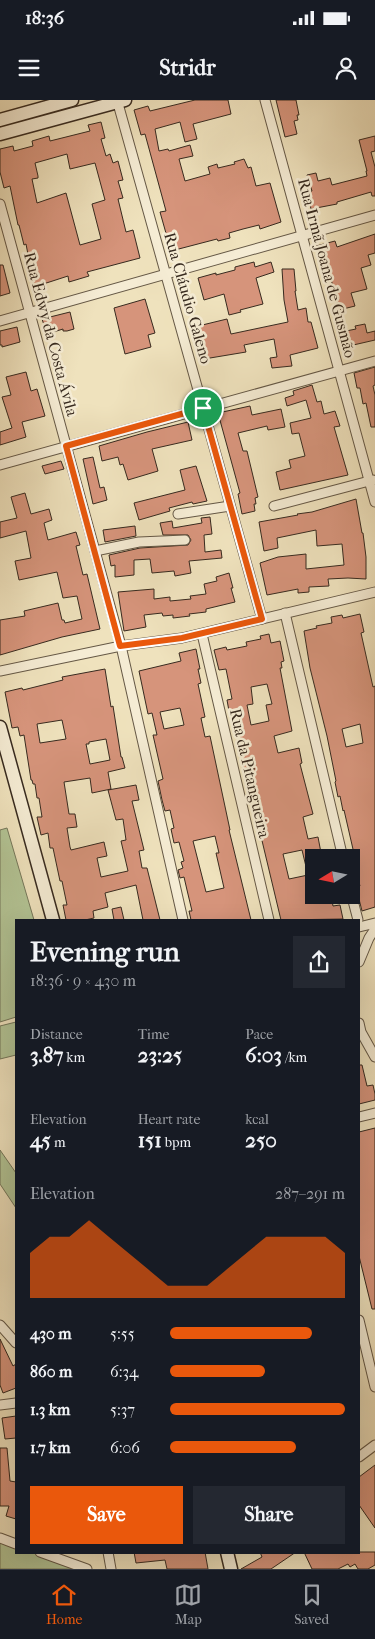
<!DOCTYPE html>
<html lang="en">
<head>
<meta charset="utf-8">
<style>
	:root { --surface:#171b24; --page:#242831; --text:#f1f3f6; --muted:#9ea1a6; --line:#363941; --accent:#ea580c }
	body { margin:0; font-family:"IM FELL French Canon",serif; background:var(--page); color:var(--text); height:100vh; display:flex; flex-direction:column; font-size:19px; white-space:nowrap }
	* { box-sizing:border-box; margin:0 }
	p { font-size:16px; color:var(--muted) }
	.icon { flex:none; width:28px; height:28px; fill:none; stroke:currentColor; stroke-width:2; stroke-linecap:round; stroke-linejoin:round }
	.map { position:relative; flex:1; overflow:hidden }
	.side { position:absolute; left:15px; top:819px; width:345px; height:635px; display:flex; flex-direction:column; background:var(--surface); border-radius:0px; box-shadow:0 5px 20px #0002 }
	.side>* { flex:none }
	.needle { width:32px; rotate:260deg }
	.controls { position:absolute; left:305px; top:749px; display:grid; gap:10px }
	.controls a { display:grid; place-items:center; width:55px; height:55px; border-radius:0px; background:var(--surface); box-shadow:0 5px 20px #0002; font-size:25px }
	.pin { position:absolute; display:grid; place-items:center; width:42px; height:42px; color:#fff; margin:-21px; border:2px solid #fff; border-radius:50%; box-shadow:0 1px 5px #0007 }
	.round { display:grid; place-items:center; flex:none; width:52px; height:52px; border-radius:0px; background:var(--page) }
	.headline { display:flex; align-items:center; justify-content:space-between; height:85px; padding:0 15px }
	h1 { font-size:28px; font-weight:800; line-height:38px }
	.stats { display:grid; grid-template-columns:repeat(3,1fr); gap:8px; height:85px; padding:5px 15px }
	.stats div { display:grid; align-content:center }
	.stats b { font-size:21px; font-weight:800 }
	.stats small { font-size:14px; font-weight:400 }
	.stats p { font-size:14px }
	.chart { height:140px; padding:10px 15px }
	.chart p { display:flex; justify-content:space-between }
	.chart svg { width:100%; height:90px; margin-top:5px; fill:var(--accent); opacity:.7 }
	.button { display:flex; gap:10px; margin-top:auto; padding:10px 15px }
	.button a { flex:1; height:58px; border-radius:0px; background:var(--accent); color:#fff; font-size:20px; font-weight:800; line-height:58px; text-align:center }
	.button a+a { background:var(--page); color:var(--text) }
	ul { padding:0 15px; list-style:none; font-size:16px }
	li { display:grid; grid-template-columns:80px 60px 1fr; align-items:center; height:38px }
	li i { height:12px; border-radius:6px; background:var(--accent) }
	.status { display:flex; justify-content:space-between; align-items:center; height:35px; padding:0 25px; background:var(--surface); direction:ltr }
	.status svg { height:14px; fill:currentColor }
	header { display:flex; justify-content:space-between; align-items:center; height:65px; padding:0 15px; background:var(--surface); font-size:22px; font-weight:800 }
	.menu { display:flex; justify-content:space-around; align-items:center; height:70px; border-top:1px solid var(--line); background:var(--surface); font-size:14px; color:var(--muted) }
	.menu a { display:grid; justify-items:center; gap:2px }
	.menu .selected { color:var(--accent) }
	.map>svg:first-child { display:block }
	.green { fill:#b3c495; stroke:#75775a }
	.building { fill:#d6947b; stroke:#372a1f; fill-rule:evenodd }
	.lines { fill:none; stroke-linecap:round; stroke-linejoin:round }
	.minor-casing { stroke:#655846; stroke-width:11 }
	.secondary-casing { stroke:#372a1f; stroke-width:15 }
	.minor { stroke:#f5ecd4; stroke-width:9 }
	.secondary { stroke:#f5ecd4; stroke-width:12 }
	.route-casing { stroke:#fff; stroke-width:10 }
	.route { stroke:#ea580c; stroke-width:6 }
	.labels { text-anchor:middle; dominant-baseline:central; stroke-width:5; stroke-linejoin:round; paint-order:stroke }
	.street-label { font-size:16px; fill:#372a1f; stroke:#f5ecd4 }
</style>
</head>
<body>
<div class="status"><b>18:36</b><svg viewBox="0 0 49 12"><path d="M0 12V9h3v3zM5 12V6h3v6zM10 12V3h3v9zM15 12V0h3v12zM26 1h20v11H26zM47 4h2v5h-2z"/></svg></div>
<header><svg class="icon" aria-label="menu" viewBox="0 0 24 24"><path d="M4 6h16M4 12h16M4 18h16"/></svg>Stridr<svg class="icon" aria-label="person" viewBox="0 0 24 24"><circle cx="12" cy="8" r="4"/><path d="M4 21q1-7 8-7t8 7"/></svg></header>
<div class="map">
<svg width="375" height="1469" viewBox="0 0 375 1469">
	<rect width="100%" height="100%" fill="#efe2bd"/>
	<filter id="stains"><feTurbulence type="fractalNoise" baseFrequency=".004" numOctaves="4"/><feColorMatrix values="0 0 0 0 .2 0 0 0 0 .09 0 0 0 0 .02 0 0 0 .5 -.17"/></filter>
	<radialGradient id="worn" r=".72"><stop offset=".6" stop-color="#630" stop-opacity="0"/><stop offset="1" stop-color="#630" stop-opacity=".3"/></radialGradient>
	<g class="green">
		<polygon points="7,728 34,820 16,820 16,917 0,922 0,730"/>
		<polygon points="16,922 16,955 0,959 0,926"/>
		<polygon points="0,1050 16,1073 16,1108 0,1084"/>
		<polygon points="0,1438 16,1444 16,1452 41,1453 87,1469 0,1469"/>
	</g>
	<g class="building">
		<polygon points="195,0 228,0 231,14 193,24 197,39 185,42 180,22 155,29 159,51 168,49 169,51 190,45 193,56 179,59 185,81 210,74 208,67 217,64 218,68 235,64 234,62 244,59 248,68 251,67 256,86 270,83 281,122 260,129 259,125 243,129 229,133 230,138 218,141 217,139 171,151 160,112 166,111 145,34 141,35 134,10 148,6 150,11"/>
		<polygon points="276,0 296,0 299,15 297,15 298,20 294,21 297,34 285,37"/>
		<path d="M 101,22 L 105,38 L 101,39 L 106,56 L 110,54 L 113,63 L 118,61 L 123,80 L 118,81 L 123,98 L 118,99 L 126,132 L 133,130 L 140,158 L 87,172 L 89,176 L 69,182 L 68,176 L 34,187 L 28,165 L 30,165 L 26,144 L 24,145 L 19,125 L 18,125 L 10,86 L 4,88 L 0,72 L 0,49 L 13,46 L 14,51 L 33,46 L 32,41 L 49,36 L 50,41 L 90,31 L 88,25 ZM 67,54 L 70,69 L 95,63 L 105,100 L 92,104 L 101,139 L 80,145 L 66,93 L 37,103 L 32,79 L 38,78 L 38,76 L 35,63 Z"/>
		<polygon points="375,36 375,51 371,52 375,67 375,96 372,96 371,92 337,102 337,104 311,109 307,92 312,91 307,75 316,73 318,81 330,78 332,85 367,76 366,71 367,71 359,40"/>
		<polygon points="375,134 375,153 368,155 371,165 361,168 367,189 351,193 355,206 339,210 331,179 330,179 322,154 318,155 316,146 335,141 337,147"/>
		<polygon points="254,162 255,167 271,162 274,172 256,178 263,204 240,210 241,212 229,215 224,194 204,200 198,178 216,173 216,175 235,170 235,167"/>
		<polygon points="0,165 3,165 10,193 0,196"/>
		<polygon points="282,169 294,169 296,191 295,191 298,210 306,208 308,222 311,222 318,248 290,255 292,266 272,268 270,258 277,257 274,239 244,245 246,252 204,259 202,252 200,252 194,227 227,219 231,234 288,222 284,200"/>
		<polygon points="145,199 155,233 148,235 151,247 125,254 114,208"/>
		<polygon points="70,212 74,229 67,231 63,231 63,229 47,234 42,219"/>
		<polygon points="365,224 367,233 375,231 375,240 349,246 346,231 356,229 355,226"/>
		<polygon points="17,227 20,242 2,247 2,245 0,245 0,231"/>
		<polygon points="375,267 375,285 373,286 375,295 375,327 371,327 366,303 363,304 360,288 357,288 354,273"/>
		<polygon points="26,272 31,291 37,289 45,316 22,322 26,337 0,345 0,332 12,328 2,297 11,295 6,277"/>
		<polygon points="312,285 317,302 321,301 324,314 335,311 340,326 334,327 348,375 280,390 276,372 291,368 289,360 305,356 299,333 292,334 290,323 311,318 306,300 287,306 285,298 294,295 293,291"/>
		<polygon points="250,306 252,315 281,309 285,327 268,330 267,326 238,333 243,351 247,351 258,397 255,398 256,404 254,404 255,411 242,414 238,394 240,393 218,313"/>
		<polygon points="188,322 192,340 152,349 158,371 128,380 123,364 120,365 118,357 102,361 99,346 147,332"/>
		<polygon points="93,357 100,388 104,387 107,400 93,404 83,359"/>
		<polygon points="61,361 64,369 45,374 42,366"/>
		<polygon points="196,366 207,401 193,404 192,402 169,408 170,411 139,420 134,403 185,390 180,370"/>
		<polygon points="25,393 31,414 49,409 52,420 44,423 48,440 76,432 80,445 76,446 83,475 87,474 100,529 62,537 0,555 0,520 25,516 24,511 58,503 62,520 64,520 65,523 82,519 77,496 63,498 57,472 19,480 15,461 31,458 26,431 0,438 0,422 17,418 11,397"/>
		<polygon points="356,399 362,433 363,433 366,457 366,479 348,478 328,479 329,486 309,487 309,492 298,493 298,489 267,495 260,463 278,457 306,454 306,469 344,465 342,444 317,446 316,430 277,438 278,448 264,451 259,422 298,415 297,414 312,412"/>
		<polygon points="210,417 212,434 204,435 205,452 221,450 222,458 189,461 191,473 175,476 174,471 152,473 150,459 134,460 134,475 115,477 115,465 111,466 109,455 140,448 188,445 191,440 188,435 163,435 160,423 172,421 173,428 202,423 201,418"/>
		<polygon points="135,426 136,436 105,442 103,430"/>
		<polygon points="229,473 233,488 231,488 235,502 206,509 206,512 189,514 190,516 173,518 173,515 163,516 162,513 144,515 146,527 124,531 118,492 154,489 154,499 170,497 170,501 191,499 190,496 206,494 204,484 217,481 216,477"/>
		<path d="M 360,514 L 364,532 L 361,533 L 373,587 L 375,586 L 375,807 L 362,811 L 356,787 L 360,786 L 356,772 L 358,771 L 344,710 L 343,711 L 340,696 L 338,697 L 335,682 L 336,681 L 327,636 L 310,568 L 304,531 L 317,528 L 316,526 L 332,523 L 331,517 L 342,515 L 343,518 ZM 360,624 L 363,643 L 346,647 L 342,629 Z"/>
		<path d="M 269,534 L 271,543 L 280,541 L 284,561 L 281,562 L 282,568 L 280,568 L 292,631 L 274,636 L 278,653 L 299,648 L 302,663 L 300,664 L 313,714 L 303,717 L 308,739 L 318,737 L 322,758 L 314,758 L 314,798 L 331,795 L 333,806 L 340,805 L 343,819 L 281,820 L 280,816 L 248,682 L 246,682 L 236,626 L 235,627 L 231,610 L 229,611 L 227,600 L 232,599 L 226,569 L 219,570 L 214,550 L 226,547 L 227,550 L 247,546 L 246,542 L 261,539 L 260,536 ZM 267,584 L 272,604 L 266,605 L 269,621 L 251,625 L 247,605 L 253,604 L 251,587 ZM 302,750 L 308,775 L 289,779 L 283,754 Z"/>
		<path d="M 196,549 L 200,569 L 198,569 L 201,583 L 198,584 L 205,617 L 201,618 L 205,637 L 210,636 L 230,730 L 229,730 L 251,820 L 191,820 L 189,811 L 192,811 L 187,790 L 184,777 L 180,778 L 178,770 L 183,768 L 181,762 L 184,761 L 179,742 L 174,743 L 171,729 L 174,728 L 170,710 L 165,711 L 162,700 L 158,681 L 163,679 L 153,635 L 157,635 L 152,613 L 148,614 L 139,571 L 181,561 L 179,553 ZM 180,608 L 184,625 L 164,629 L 160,612 ZM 215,736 L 219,753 L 216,753 L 224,788 L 206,792 L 193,741 Z"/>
		<path d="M 105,569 L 111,607 L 113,606 L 121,657 L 122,657 L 125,668 L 108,672 L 111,689 L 92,693 L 90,678 L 64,682 L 69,714 L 75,714 L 77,727 L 67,728 L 70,747 L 71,750 L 104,742 L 107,756 L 97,758 L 101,777 L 128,771 L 121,741 L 126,740 L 123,719 L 116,720 L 108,690 L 136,685 L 139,700 L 132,701 L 144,750 L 139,751 L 142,768 L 147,768 L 160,820 L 143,820 L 136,785 L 105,793 L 108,807 L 93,811 L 94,818 L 85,820 L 66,820 L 63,805 L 67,805 L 62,781 L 60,781 L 53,748 L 50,748 L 48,733 L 41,735 L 37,717 L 42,717 L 39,698 L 37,698 L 35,684 L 33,684 L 32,680 L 31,680 L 24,635 L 20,636 L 18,627 L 12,628 L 5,592 L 22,588 L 23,590 L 63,580 L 62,577 ZM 62,620 L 66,639 L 40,643 L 37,624 ZM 106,639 L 110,660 L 90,664 L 86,644 L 89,644 L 89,642 Z"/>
		<polygon points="121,807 124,820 114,820 112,809"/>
		<polygon points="359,965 362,965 367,986 373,985 375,994 375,1000 359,1004"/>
		<polygon points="375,1028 375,1209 372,1209 359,1156 359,1032"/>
		<polygon points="0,1239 13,1266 16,1264 16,1288 3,1293 0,1285"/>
		<polygon points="16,1316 16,1338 5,1339 2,1318"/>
		<polygon points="0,1348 7,1348 10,1381 16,1382 16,1419 6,1416 9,1406 0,1406"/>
		<polygon points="375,1365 375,1428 359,1405 359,1377"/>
		<polygon points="134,1452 205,1452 208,1469 167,1469 165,1460 136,1463"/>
		<polygon points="260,1452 296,1452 271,1469 241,1469 262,1457"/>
		<polygon points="304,1452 375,1452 375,1465 368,1469 358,1469 355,1464 350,1467 348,1464 338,1469 312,1469"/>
	</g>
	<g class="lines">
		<defs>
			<g id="minor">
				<polyline points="117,0 262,519"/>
				<polyline points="265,0 375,402"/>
				<polyline points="0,104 121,546 183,820"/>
				<polyline points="0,221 375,115"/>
				<polyline points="0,365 375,261"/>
				<polyline points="274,406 373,380"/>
				<polyline points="178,414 230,406"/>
				<polyline points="95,451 139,442 185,440"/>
				<polyline points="285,513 343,758"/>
				<polyline points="202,534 269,820"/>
				<polyline points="0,571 121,546 182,538 375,492"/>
				<polyline points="351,793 358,820"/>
				<polyline points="359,827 375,823"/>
				<polyline points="359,862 369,838 375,829"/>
				<polyline points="359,923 361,932 375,957"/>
				<polyline points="359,1017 375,1013"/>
				<polyline points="359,1220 375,1287"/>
				<polyline points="0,1225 16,1243"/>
				<polyline points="0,1305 16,1303"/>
				<polyline points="359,1357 375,1345"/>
				<polyline points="0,1438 16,1444"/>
				<polyline points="40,1452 87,1469"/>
				<polyline points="108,1452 111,1469"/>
			</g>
			<g id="secondary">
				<polyline points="0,20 72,0"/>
				<polyline points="0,34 125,0"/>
				<polyline points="0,627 53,820"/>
				<polyline points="227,1452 231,1469"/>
			</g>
		</defs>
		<use href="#minor" class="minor-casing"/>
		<use href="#secondary" class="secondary-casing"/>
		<use href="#minor" class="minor"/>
		<use href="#secondary" class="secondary"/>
	</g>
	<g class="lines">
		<defs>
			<polygon id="route" points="203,308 262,519 182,538 120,546 66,346"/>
		</defs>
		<use href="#route" class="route-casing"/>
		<use href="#route" class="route"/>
	</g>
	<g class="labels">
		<g class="street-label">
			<text transform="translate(327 168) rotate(75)">Rua Irmã Joana de Gusmão</text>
			<text transform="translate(188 198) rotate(74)">Rua Cláudio Galeno</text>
			<text transform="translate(51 234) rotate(75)">Rua Edwy da Costa Ávila</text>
			<text transform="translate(250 673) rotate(77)">Rua da Pitangueira</text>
		</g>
	</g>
	<rect width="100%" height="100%" filter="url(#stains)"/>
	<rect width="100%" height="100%" fill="url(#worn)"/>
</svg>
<div class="controls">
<a><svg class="needle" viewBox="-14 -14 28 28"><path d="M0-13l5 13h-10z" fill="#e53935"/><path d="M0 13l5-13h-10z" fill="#9ea1a6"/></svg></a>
</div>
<div class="pin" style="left:203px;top:308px;background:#1e9e55"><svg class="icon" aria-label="arrive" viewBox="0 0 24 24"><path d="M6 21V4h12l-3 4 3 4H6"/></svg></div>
<section class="side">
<div class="headline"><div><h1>Evening run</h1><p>18:36 · 9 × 430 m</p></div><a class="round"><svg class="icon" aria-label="share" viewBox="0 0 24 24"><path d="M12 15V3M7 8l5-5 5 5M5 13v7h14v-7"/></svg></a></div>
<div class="stats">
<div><p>Distance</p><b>3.87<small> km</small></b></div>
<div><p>Time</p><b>23:25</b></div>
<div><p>Pace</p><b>6:03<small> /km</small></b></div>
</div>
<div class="stats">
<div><p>Elevation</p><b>45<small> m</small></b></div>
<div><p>Heart rate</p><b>151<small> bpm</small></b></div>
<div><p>kcal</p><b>250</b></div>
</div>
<div class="chart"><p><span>Elevation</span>287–291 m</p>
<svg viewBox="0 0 160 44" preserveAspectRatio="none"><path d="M0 44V22L10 14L20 14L30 6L40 14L50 22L60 30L70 38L80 38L90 38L100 30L110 22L120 14L130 14L140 14L150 14L160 22V44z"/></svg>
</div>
<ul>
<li><b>430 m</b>5:55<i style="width:81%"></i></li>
<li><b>860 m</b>6:34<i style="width:54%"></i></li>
<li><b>1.3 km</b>5:37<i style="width:100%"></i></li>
<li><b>1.7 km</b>6:06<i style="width:72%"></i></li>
</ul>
<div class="button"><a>Save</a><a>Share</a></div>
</section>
</div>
<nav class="menu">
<a class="selected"><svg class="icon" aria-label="home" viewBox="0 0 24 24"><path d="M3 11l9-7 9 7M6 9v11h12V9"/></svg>Home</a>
<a><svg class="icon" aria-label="map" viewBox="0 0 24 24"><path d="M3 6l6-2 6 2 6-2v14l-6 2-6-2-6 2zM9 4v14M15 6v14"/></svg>Map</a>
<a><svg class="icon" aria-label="saved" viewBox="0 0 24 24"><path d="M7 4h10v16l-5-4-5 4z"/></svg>Saved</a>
</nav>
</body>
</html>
